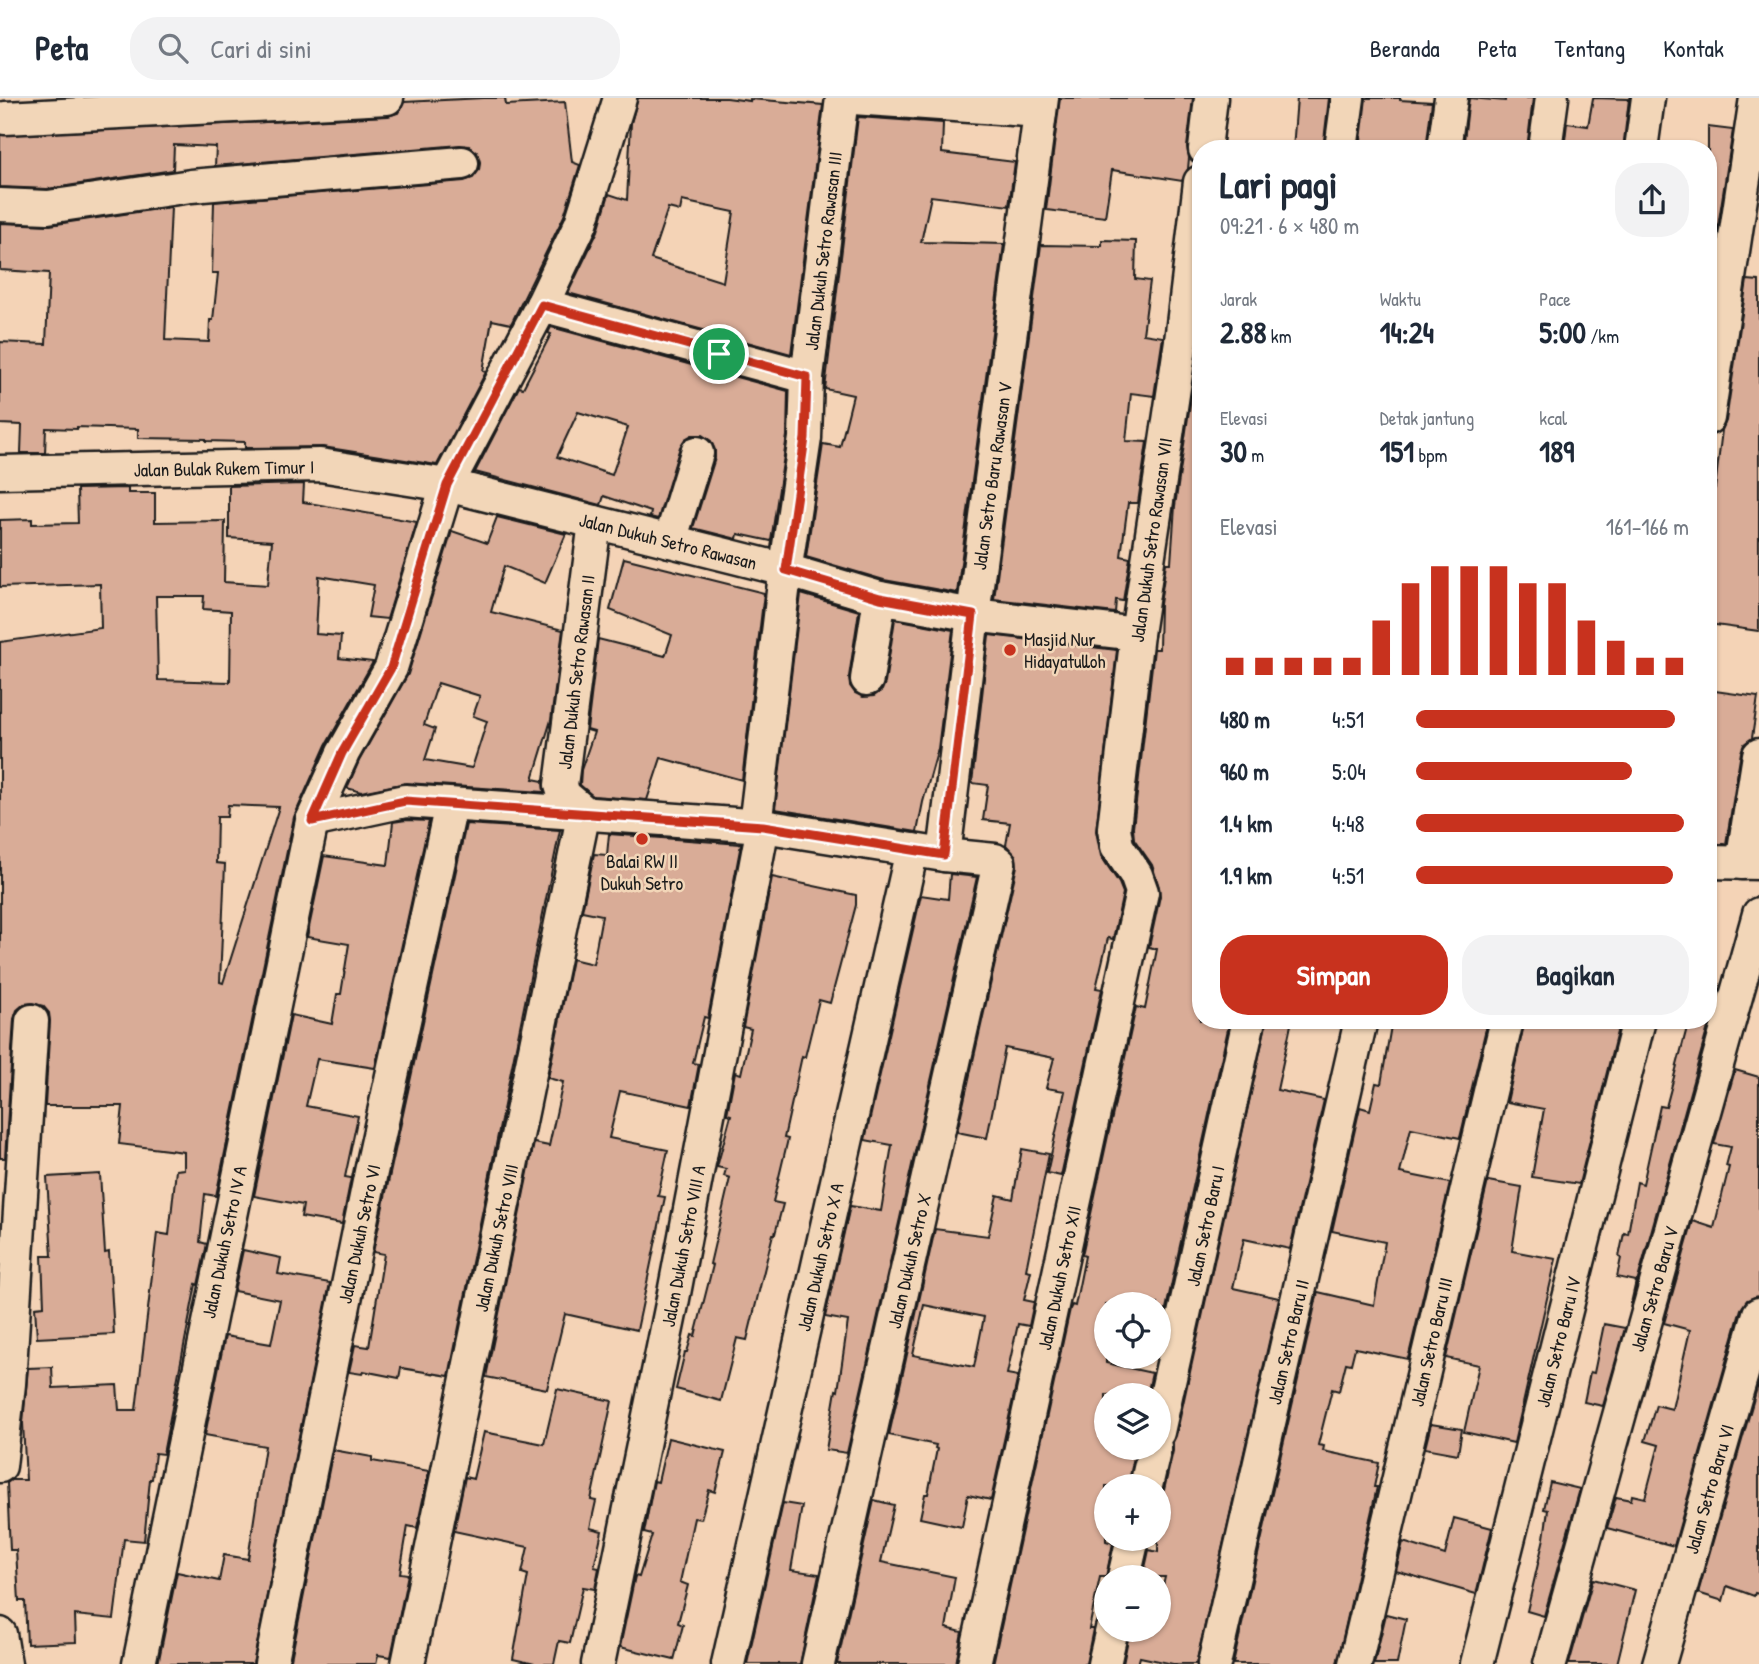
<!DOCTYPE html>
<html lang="id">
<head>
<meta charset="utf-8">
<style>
	:root { --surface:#fff; --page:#f2f2f3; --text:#1f2937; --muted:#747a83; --line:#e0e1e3; --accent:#c8321e }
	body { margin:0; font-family:"Patrick Hand",sans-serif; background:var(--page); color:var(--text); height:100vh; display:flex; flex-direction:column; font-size:26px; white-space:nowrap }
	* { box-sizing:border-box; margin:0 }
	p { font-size:23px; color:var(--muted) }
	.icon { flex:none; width:38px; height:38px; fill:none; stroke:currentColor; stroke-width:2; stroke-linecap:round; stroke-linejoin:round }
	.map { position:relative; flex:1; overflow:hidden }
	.side { position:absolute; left:1192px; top:42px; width:525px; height:889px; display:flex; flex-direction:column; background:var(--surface); border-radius:28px; box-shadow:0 2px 5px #0004 }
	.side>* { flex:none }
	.buttons { position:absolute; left:1094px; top:1194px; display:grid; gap:14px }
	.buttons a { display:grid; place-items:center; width:77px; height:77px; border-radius:50%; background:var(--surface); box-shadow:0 2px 5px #0004; font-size:35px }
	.pin { position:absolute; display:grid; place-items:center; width:60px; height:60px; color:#fff; margin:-30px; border:4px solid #fff; border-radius:50%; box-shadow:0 2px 7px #0007 }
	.round { display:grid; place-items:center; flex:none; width:74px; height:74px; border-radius:28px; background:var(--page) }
	.summary { display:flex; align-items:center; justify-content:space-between; height:119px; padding:0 28px }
	h1 { font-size:38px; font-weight:700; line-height:52px }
	.figures { display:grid; grid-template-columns:repeat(3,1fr); gap:10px; height:119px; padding:7px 28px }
	.figures div { display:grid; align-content:center }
	.figures b { font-size:30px; font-weight:700 }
	.figures small { font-size:19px; font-weight:400 }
	.figures p { font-size:19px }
	.chart { height:196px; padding:14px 28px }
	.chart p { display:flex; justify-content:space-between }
	.chart svg { width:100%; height:126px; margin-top:7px; stroke:var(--accent); stroke-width:6 }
	.primary-button { display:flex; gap:14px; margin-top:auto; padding:14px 28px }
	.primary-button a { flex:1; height:80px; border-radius:28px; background:var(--accent); color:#fff; font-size:28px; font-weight:700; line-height:80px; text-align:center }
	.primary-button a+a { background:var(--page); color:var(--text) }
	ul { padding:0 28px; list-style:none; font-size:23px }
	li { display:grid; grid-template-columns:112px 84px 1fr; align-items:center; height:52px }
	li i { height:18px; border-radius:9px; background:var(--accent) }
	header { display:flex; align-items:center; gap:42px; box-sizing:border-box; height:98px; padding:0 35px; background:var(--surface); border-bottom:2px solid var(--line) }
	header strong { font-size:33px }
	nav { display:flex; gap:38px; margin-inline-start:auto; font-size:24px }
	.search { width:490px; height:63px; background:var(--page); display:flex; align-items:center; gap:18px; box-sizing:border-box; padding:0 24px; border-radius:28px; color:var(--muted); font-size:26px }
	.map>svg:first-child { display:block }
	.building { fill:#d9ac97; stroke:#1c1c1c; stroke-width:2; fill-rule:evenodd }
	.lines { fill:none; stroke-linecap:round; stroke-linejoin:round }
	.minor-casing { stroke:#1c1c1c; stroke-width:37 }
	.minor { stroke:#f2d6b8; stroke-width:32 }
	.route-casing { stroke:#fff; stroke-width:14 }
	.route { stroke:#c8321e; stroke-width:9 }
	.poi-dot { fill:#c8321e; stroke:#f2d6b8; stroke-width:2.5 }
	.labels { text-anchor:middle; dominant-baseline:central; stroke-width:5; stroke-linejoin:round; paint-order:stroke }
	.street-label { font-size:19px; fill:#1c1c1c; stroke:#f2d6b8 }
	.poi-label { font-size:19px; fill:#1c1c1c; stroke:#f2d6b8; text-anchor:start }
</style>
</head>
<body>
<header>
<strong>Peta</strong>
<div class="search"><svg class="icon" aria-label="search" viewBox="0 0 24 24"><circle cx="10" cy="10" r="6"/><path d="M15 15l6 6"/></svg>Cari di sini</div>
<nav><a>Beranda</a><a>Peta</a><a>Tentang</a><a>Kontak</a></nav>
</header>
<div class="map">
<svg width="1759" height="1566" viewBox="0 0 1759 1566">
	<rect width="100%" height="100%" fill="#f4d3b6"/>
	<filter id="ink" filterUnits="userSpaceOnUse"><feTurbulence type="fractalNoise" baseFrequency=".0143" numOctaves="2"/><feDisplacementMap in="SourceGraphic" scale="14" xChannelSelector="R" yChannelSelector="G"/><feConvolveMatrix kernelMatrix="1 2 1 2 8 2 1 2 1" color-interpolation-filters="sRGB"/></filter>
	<g filter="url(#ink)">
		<g class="building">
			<polygon points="484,0 505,0 506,7 565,4 572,64 580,67 564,118 511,226 492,222 483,273 486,274 437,367 323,349 245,350 245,344 206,343 206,341 138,340 138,331 77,329 77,331 46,330 45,355 21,355 22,327 0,326 0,244 46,246 49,175 0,172 0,125 50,127 171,109 165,242 209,244 210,222 213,222 218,175 212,175 214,104 464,83 473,80 479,72 480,64 477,54 469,48 460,47 215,68 216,49 174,47 173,72 47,91 0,89 0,37 388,18 398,15 404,4"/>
			<path d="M 638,0 L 727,0 L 750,3 L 750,1 L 823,7 L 791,256 L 568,195 L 598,133 L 609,96 L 627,102 L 631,25 ZM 682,103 L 734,114 L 723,184 L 651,161 L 668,110 L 680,113 Z"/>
			<polygon points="1060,0 1193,0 1187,49 1189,60 1188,71 1182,83 1112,72 1105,119 1046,112"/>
			<polygon points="1297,0 1329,0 1323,51 1293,51"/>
			<polygon points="1366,0 1400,0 1400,2 1432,4 1426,51 1360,51"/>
			<polygon points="1469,0 1505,3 1505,0 1533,0 1527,51 1463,51"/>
			<polygon points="1593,0 1629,1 1623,51 1564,51 1567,25 1588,28"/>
			<polygon points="858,19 943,25 942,55 1015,64 1009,108 931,98 921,144 1004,146 957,495 884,482 806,459 823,346 840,349 853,297 825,291"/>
			<polygon points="1708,29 1733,32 1714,154 1708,153"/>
			<polygon points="1102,142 1136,143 1135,181 1150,183 1143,236 1163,239 1154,298 1131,295 1126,343 1147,344 1138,405 1128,405 1121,458 1130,460 1123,503 1116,502 1115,515 994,501 1041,147 1102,148"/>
			<polygon points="1747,182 1759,183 1759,533 1708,526 1708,389 1715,390 1722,332 1726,323"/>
			<path d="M 551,229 L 788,293 L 787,338 L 771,443 L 738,436 L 737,441 L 693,430 L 715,360 L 715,352 L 711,343 L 702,337 L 692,337 L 685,341 L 680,349 L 658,421 L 650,419 L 651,414 L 604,398 L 601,407 L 475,374 L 519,289 L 523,290 L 551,236 L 548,235 ZM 578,314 L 628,329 L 612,377 L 557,359 Z"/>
			<polygon points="1199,244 1200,922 1230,922 1158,1247 1158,1206 1106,1206 1106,1265 1152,1275 1147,1297 1106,1297 1106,1349 1136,1349 1128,1388 1106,1388 1106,1443 1113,1445 1106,1479 1100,1479 1095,1502 1089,1531 1093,1531 1086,1566 993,1566 1070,1211 1072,1207 1075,1208 1085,1158 1082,1157 1136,909 1145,911 1157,851 1149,849 1160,798 1159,789 1152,767 1134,741 1133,730 1154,551 1159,551 1160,506 1166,465 1171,465 1175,408"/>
			<path d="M 304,386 L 303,404 L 417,424 L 387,521 L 368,519 L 374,487 L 319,478 L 316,536 L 341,538 L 339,560 L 373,564 L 326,647 L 294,719 L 216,1098 L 205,1096 L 200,1144 L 207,1146 L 198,1187 L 196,1186 L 163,1356 L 155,1355 L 152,1381 L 150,1381 L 144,1443 L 124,1441 L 114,1521 L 75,1517 L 76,1544 L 27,1546 L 25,1503 L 19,1503 L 16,1452 L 10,1452 L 7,1385 L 11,1382 L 26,1382 L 23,1325 L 28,1270 L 52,1269 L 53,1290 L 117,1287 L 119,1312 L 136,1312 L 157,1135 L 169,1137 L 176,1072 L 184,1071 L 184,1054 L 119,1046 L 123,1008 L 45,1008 L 50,923 L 49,915 L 43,908 L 32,905 L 24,906 L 17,912 L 14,921 L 5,1060 L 0,1060 L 0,544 L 101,530 L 100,486 L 0,489 L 0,422 L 32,421 L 32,426 L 78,425 L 77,391 L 128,390 L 128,395 L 155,395 L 155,424 L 225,423 L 224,484 L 268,487 L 272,443 L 229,440 L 229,388 ZM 156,498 L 204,498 L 203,511 L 231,513 L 230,584 L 158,582 ZM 228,707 L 279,709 L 223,885 L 220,884 L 225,766 L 216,765 L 217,719 L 227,719 Z"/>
			<path d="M 497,419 L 566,436 L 545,485 L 504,468 L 491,514 L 563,532 L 551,622 L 533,681 L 543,683 L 544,694 L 406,685 L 361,694 L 347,690 L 359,663 L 408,576 L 452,433 L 487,445 ZM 438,585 L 480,598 L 473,618 L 487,623 L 472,670 L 425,662 L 435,631 L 424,627 Z"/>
			<polygon points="624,460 764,495 742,682 661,660 647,702 593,698 580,687 581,672 594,634 587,632 598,541 665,558 672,537 610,512"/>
			<polygon points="801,496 859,513 849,579 850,588 855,595 863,599 874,598 882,592 885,585 895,521 953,532 938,651 923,704 917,734 775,711"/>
			<polygon points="989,537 1117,552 1096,733 1101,758 1119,785 1123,795 1113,841 1108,840 1096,890 1102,891 1061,1078 1047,1075 1065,993 1046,990 1054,960 1005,950 987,1040 957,1034 1017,768 1016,758 1006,747 1010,725 983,722 988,687 972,685"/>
			<polygon points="1708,592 1758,599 1752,640 1744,646 1741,654 1726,746 1708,746"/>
			<polygon points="406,722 429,723 375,970 317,961 306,1008 358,1018 345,1079 351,1080 342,1126 301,1119 303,1107 254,1098 291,917 332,926 337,896 341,896 349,846 307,839 324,758 388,767 393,724"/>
			<polygon points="466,726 560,732 449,1278 401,1270 399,1280 363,1273 362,1276 349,1274 355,1247 369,1249 384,1156 373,1154"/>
			<polygon points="609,736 741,746 708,920 704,919 693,965 699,966 691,1008 620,993 609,1040 668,1052 658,1098 665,1099 637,1232 565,1216 547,1291 486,1279 534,1045 549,1048 563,984 548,980 572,861 593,866 602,817 582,813 594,756 607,757"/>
			<polygon points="950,776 977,779 847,1355 826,1352 836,1292 838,1293 848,1223 825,1219 850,1108 881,1113 892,1047 865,1042 921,797 948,801"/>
			<polygon points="772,779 856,797 856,807 830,905 819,902 805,959 802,958 784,1040 788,1041 773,1104 783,1106 775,1136 773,1136 747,1242 737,1240 721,1303 676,1291 685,1254 687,1254 692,1237 695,1238 713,1167 710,1166 730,1080 724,1078 726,1071 717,1069 731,1017 727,1016 735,974 741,976 751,931 743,929"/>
			<polygon points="1267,922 1292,922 1277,992 1324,1002 1290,1151 1244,1141 1233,1190 1279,1200 1196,1566 1173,1566 1140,1559 1138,1566 1123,1566 1130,1531 1158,1531 1158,1509 1165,1479 1143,1479 1149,1452 1158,1454 1158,1401 1164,1392 1173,1353 1173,1344 1176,1338"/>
			<polygon points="1392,922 1488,922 1460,1040 1411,1030 1400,1075 1450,1085 1408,1261 1355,1250 1351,1266 1346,1265 1339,1293 1332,1291 1318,1347 1324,1348 1323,1353 1379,1365 1374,1389 1377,1389 1372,1412 1337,1566 1233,1566 1318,1194 1374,1207 1385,1144 1332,1133 1360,1009 1370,1012 1376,985 1381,986"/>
			<polygon points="1525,922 1620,922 1579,1086 1532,1079 1544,1011 1507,1004"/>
			<polygon points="1689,922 1710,922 1630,1210 1636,1183 1617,1179 1621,1160 1619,1159 1624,1135 1628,1136 1637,1084 1643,1086 1660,1008 1666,1009"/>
			<polygon points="1735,972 1759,979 1759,1198 1747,1202 1741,1211 1674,1448 1607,1430 1616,1399 1631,1402 1632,1397 1645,1400 1659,1347 1645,1343 1656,1307 1672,1311 1690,1232 1664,1225 1693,1123 1714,1130 1729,1069 1726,1068 1731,1049 1714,1046"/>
			<path d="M 1022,1051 L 1049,1056 L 1026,1172 L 1031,1173 L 1024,1202 L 1034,1204 L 1029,1228 L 1018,1226 L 1007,1276 L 1018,1278 L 991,1402 L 968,1397 L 962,1429 L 920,1420 L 925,1396 L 928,1396 L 937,1351 L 935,1350 L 936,1347 L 889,1337 L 935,1131 L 988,1138 L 997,1097 L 1013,1101 ZM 924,1207 L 984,1219 L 974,1269 L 913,1257 Z"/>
			<polygon points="100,1076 105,1155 109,1154 114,1236 37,1240 35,1209 44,1208 42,1158 52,1158 47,1079"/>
			<polygon points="1488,1083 1522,1089 1512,1153 1556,1161 1514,1345 1464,1334 1479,1267 1446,1260"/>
			<polygon points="243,1152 281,1160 278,1176 330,1185 253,1566 158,1566 177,1474 219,1483 224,1457 248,1461 265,1348 205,1337 225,1238 271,1246 280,1202 234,1193"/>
			<polygon points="1604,1226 1625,1230 1603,1308 1584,1304 1590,1274 1594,1275"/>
			<polygon points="1759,1283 1759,1496 1755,1495 1754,1498 1727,1488 1723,1503 1698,1495"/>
			<polygon points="557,1291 612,1303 591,1402 596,1403 590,1430 602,1433 594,1469 599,1470 595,1491 583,1489 570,1545 559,1543 554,1566 535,1566 513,1561 528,1477 522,1475 528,1449 454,1433 465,1379 473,1381 484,1334 544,1346"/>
			<polygon points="1431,1326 1462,1331 1458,1356 1425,1350"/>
			<polygon points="668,1340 725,1354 715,1394 709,1392 701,1421 694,1420 680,1484 688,1487 678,1525 683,1527 674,1562 620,1549 635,1478 639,1479 652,1437 644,1435 654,1383 658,1384"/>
			<polygon points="333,1352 372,1359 372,1363 429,1373 417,1430 408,1428 400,1475 408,1476 391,1559 378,1557 376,1566 290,1566"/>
			<polygon points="1550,1384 1580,1391 1544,1518 1527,1513 1544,1440 1548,1412 1544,1411"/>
			<polygon points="874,1402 894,1407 881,1464 955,1479 946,1530 962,1534 956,1566 837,1566"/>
			<polygon points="783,1405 802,1408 791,1472 819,1476 800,1566 747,1566"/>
			<polygon points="1454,1420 1492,1430 1476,1496 1396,1473 1403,1444 1445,1457"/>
			<polygon points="1593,1481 1635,1492 1617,1566 1569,1566"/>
			<polygon points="1386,1516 1406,1521 1397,1566 1374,1566"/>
		</g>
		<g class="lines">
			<defs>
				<g id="minor">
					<polyline points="853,0 1040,13"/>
					<polyline points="5,20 387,0"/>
					<polyline points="1205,51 1211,0"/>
					<polyline points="1341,51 1348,0"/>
					<polyline points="1444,51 1451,0"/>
					<polyline points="1545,51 1552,0"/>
					<polyline points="1641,51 1648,0"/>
					<polyline points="0,107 48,109 191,88 462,65"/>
					<polyline points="542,207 807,279"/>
					<polyline points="1708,320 1756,0"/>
					<polyline points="0,374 320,367 447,387 786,472 880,500 973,517 1137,536"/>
					<polyline points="670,443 697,355"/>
					<polyline points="867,581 880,500"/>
					<polyline points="312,723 405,703 763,728 944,757 995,762 999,765 818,1566"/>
					<polyline points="755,728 786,468 805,340 807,279 842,0"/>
					<polyline points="944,757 973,517 1042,0"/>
					<polyline points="1708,764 1759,765"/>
					<polyline points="1742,765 1759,657"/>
					<polyline points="1158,1334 1249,922"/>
					<polyline points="0,1368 9,1286 32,923"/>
					<polyline points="1146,1388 1155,1349"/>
					<polyline points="1124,1479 1133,1440"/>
					<polyline points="0,1536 5,1566"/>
					<polyline points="139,1566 312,723 343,655 391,570 447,387 542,207 581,125 620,0"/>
					<polyline points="271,1566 371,1074 451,707"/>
					<polyline points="408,1566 584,714 564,697 561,687 595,424"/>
					<polyline points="598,1566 672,1206 763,728"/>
					<polyline points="728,1566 912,752"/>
					<polyline points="974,1566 1142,794 1136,777 1117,748 1114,730 1137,536 1181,243 1200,84"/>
					<polyline points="1104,1566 1112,1531"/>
					<polyline points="1214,1566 1361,922"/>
					<polyline points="1355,1566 1507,922"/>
					<polyline points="1477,1566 1639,922"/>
					<polyline points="1550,1566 1759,816"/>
					<polyline points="1659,1566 1759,1216"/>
				</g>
			</defs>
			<use href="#minor" class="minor-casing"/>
			<use href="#minor" class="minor"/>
		</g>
	</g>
	<g class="lines" filter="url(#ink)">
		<defs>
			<polygon id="route" points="542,207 807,279 805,340 786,472 880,500 973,517 944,757 763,728 405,703 312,723 342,655 391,570 447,387"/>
		</defs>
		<use href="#route" class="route-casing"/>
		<use href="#route" class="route"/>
	</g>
	<g class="poi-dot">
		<circle cx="1010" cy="552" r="7"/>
		<circle cx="642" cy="741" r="7"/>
	</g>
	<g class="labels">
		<g class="street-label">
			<text transform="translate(823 153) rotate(-83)">Jalan Dukuh Setro Rawasan III</text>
			<text transform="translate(224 370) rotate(-1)">Jalan Bulak Rukem Timur I</text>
			<text transform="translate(992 378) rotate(-82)">Jalan Setro Baru Rawasan V</text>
			<text transform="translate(1151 442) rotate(-82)">Jalan Dukuh Setro Rawasan VII</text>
			<text transform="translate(668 443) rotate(14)">Jalan Dukuh Setro Rawasan</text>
			<text transform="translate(576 574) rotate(-83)">Jalan Dukuh Setro Rawasan II</text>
			<text transform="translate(1205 1128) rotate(-78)">Jalan Setro Baru I</text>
			<text transform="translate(359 1136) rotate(-78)">Jalan Dukuh Setro VI</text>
			<text transform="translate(496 1140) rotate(-78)">Jalan Dukuh Setro VIII</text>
			<text transform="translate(224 1144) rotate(-78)">Jalan Dukuh Setro IV A</text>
			<text transform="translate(683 1148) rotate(-79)">Jalan Dukuh Setro VIII A</text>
			<text transform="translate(820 1159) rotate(-77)">Jalan Dukuh Setro X A</text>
			<text transform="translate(909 1163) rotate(-77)">Jalan Dukuh Setro X</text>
			<text transform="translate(1059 1180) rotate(-78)">Jalan Dukuh Setro XII</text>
			<text transform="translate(1654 1191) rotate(-74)">Jalan Setro Baru V</text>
			<text transform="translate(1288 1244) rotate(-77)">Jalan Setro Baru II</text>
			<text transform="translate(1431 1244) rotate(-77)">Jalan Setro Baru III</text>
			<text transform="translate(1558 1244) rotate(-76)">Jalan Setro Baru IV</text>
			<text transform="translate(1709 1391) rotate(-74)">Jalan Setro Baru VI</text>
		</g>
		<g class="poi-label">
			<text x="1024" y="541">Masjid Nur<tspan x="1024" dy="22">Hidayatulloh</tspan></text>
			<text x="642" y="763" text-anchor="middle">Balai RW II<tspan x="642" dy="22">Dukuh Setro</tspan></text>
		</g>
	</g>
</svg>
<div class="buttons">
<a><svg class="icon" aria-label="locate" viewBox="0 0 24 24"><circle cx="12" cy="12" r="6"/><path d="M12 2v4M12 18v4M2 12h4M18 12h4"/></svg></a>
<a><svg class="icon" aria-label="layers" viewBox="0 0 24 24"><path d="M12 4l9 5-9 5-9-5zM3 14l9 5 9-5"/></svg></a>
<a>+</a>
<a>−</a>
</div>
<div class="pin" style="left:719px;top:256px;background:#1e9e55"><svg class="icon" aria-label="arrive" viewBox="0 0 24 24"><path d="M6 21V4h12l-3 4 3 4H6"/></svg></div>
<section class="side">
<div class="summary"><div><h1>Lari pagi</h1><p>09:21 · 6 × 480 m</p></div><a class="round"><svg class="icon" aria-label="share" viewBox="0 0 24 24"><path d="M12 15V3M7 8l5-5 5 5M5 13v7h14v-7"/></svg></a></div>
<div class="figures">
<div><p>Jarak</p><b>2.88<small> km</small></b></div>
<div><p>Waktu</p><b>14:24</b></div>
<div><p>Pace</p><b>5:00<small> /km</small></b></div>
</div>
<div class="figures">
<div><p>Elevasi</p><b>30<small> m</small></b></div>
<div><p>Detak jantung</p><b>151<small> bpm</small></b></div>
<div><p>kcal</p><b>189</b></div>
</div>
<div class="chart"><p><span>Elevasi</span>161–166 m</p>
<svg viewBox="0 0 160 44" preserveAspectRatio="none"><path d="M5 44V38M15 44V38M25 44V38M35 44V38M45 44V38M55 44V25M65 44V12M75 44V6M85 44V6M95 44V6M105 44V12M115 44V12M125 44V25M135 44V32M145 44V38M155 44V38"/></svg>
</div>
<ul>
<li><b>480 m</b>4:51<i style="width:95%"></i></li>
<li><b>960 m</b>5:04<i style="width:79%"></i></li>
<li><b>1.4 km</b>4:48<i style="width:98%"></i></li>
<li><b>1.9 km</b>4:51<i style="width:94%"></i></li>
</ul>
<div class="primary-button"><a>Simpan</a><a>Bagikan</a></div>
</section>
</div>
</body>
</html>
